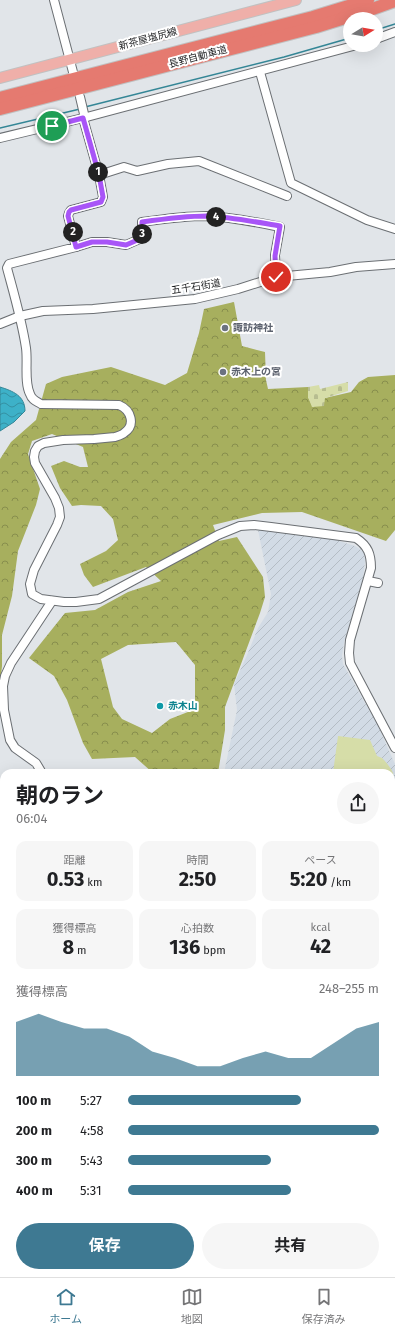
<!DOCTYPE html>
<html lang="ja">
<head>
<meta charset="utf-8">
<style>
	:root { --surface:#fff; --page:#f6f6f6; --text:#202124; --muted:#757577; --line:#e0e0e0; --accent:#3e7992 }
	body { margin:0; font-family:"Fira Sans","Noto Sans JP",sans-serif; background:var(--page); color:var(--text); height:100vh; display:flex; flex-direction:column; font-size:15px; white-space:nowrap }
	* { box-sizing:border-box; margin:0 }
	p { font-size:13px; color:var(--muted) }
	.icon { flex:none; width:22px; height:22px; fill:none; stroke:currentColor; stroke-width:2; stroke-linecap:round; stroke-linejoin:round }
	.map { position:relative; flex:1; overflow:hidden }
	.drawer { position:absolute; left:0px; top:769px; width:395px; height:508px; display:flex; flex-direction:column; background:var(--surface); border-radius:12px 12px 0 0; box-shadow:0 4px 16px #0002 }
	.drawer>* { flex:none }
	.needle { width:26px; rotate:79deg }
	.fabs { position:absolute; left:343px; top:12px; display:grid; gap:8px }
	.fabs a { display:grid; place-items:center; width:40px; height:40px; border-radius:50%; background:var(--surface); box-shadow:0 4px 16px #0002; font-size:20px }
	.pin { position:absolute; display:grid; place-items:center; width:34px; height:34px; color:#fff; margin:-17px; border:2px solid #fff; border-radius:50%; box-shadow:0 1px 4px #0007 }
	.km { position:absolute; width:20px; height:20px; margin:-10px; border-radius:50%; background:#222; color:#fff; font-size:11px; line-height:20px; text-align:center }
	.round { display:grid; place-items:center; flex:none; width:42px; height:42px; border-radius:21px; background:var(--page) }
	.head { display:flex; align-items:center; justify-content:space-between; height:68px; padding:0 16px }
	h1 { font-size:22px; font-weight:700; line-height:30px }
	.stats { display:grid; grid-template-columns:repeat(3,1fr); gap:6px; height:68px; padding:4px 16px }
	.stats div { display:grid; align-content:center; border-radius:10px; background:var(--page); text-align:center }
	.stats b { font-size:20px; font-weight:700 }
	.stats small { font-size:11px; font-weight:400 }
	.stats p { font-size:11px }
	.chart { height:112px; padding:8px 16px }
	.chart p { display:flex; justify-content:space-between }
	.chart svg { width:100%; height:72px; margin-top:4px; fill:var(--accent); opacity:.7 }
	.button { display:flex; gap:8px; margin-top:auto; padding:8px 16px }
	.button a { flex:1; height:46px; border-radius:24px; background:var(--accent); color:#fff; font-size:16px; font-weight:700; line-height:46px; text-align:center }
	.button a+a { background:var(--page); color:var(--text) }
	ul { padding:0 16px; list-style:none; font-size:13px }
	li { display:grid; grid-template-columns:64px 48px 1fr; align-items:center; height:30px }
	li i { height:10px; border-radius:5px; background:var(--accent) }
	.tab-bar { display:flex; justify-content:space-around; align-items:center; height:56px; border-top:1px solid var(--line); background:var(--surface); font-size:11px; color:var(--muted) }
	.tab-bar a { display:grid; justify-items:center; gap:2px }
	.tab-bar .current { color:var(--accent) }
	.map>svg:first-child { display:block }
	.industrial { fill:url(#industrial-furrows) }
	.grass { fill:#d6dda8 }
	.forest { fill:url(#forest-crowns); fill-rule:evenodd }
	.cemetery { fill:url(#cemetery-stones) }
	.water { fill:url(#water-waves); stroke:#348696 }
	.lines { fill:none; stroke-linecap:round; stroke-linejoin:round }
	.stream { stroke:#348696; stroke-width:1.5 }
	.minor-casing { stroke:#6b6f73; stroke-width:10 }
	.major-casing { stroke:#c0c1c1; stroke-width:12 }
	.highway-casing { stroke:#c0c1c1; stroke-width:14 }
	.minor { stroke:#fff; stroke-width:8 }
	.major { stroke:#efafa9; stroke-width:10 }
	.highway { stroke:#e57a70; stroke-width:12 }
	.route-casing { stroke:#fff; stroke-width:8 }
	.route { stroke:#a855f7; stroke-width:5 }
	.worship-dot { fill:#6b7280; stroke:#fff; stroke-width:1.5 }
	.culture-dot { fill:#0f9aa8; stroke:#fff; stroke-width:1.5 }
	.labels { text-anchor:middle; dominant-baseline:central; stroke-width:4; stroke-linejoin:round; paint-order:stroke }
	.street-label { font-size:10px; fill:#1f2022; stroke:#fff }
	.worship-label { font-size:10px; font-weight:bold; fill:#5b616d; stroke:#fff; text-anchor:start }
	.culture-label { font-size:10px; font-weight:bold; fill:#0d838f; stroke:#fff; text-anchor:start }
</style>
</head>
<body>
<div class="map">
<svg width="395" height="1277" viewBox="0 0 395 1277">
	<defs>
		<pattern id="industrial-furrows" width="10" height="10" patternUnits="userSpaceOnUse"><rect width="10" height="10" fill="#d2dbe5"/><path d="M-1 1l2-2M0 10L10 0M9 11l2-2" fill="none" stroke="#b4bcc4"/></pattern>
		<pattern id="forest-crowns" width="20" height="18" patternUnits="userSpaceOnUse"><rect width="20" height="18" fill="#a7af5e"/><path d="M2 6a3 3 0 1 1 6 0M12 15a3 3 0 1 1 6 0" fill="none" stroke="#878e4d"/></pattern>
		<pattern id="cemetery-stones" width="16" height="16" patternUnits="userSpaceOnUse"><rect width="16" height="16" fill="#d6dda8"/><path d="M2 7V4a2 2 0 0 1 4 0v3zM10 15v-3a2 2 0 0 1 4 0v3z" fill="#b7bd90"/></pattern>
		<pattern id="water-waves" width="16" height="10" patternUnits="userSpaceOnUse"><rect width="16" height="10" fill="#3db1c8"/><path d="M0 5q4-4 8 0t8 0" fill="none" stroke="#3390a2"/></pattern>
	</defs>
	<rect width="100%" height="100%" fill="#e1e5e9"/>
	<polygon class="industrial" points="258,530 336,540 355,546 360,549 364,553 365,562 363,578 344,642 342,656 343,664 378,726 395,764 395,866 393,876 391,875 391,773 224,773 237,710 234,684 247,655 258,628 268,612 271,594"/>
	<path class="grass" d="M 338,736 L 370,740 L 377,756 L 382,758 C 386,762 391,768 393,773 C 395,786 393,817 391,831 L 391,773 L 333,773 Z"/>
	<path class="forest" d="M 234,302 L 242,346 L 265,352 L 266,380 L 268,389 L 308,387 L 308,397 L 313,407 L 325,398 L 351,392 L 359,382 L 368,377 L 395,375 L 395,530 L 386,541 L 302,512 L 262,513 L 213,525 L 219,541 L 237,537 L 263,577 L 265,597 L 260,613 L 225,707 L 225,730 L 218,773 L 153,773 L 135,757 L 92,759 L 83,743 L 67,700 L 54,676 L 29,658 L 65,613 L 95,610 L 128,592 L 161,581 L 146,567 L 93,587 L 84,575 L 80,564 L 106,551 L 118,540 L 113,519 L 101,506 L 81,505 L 72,506 L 60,488 L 51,466 L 64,461 L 80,467 L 88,467 L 83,447 L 52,434 L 32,441 L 28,454 L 40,489 L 36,505 L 18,551 L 12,596 L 2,635 L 2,666 L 0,685 L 0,459 L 11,442 L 36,420 L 46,384 L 62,377 L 111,367 L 165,385 L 187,373 L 199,333 L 204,309 ZM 176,642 L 195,665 L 195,702 L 193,710 L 170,719 L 152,733 L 122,719 L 113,707 L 101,659 L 128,645 Z"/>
	<polygon class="cemetery" points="348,382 348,391 325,398 324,406 312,407 308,397 308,387 319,385 320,389"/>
	<path class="water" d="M 0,387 C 13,391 25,396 25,411 L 14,422 L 0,431 Z"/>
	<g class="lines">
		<g class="stream">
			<polyline points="376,30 395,24"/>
			<polyline points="85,107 284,57 350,38"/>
			<polyline points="0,128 80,109"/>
			<polyline points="391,986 395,969"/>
			<polyline points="0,1053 4,1059"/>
			<polyline points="0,1155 4,1147"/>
			<polyline points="313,1277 314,1273"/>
		</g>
		<defs>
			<g id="minor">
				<polyline points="54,0 73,72"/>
				<polyline points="376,39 395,32"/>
				<polyline points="260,72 291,183 367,220 395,229"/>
				<polyline points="80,97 85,118"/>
				<path d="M 83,118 L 99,175 L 103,197 L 101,202 L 71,210 L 69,213 L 68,216 L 76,247 L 9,264 L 7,268 C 14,294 22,321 26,348 C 28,362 24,382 30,394 C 32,400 36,401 41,404 L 119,405 C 131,410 136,425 124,433 C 122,435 118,436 115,437 L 94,439 L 63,440 L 44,443 L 38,446 L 35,451 L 34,457 L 35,463 L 55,498 L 59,508 L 60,517 L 57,525 L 34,570 L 30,584 L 32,594 L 41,599 L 64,602 L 76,602 L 99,599 L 218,535 L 240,526 L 254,525 L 271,527 L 356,538 C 368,546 371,554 371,568 L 350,640 L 349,653 L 350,663 L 395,748"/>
				<polyline points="0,138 83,118 357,45"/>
				<polyline points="99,175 124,167 137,171 168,164 199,161 287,196"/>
				<path d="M 76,247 L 92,242 L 107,242 L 126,245 L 142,238 L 142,222 C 163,219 185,216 207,216 C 231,217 256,222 280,227 L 275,255 L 276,277"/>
				<polyline points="0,324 20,316 43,311 93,309 195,299 238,289 276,277 330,272 356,267 395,264"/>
				<polyline points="368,581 378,583"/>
				<polyline points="42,773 36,763 15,748 10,740 4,710 3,686 5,676 11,663 52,601"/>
				<polyline points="0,815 4,817"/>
				<polyline points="391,923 395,924"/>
				<polyline points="391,961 395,945"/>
				<polyline points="0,1026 4,1026"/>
				<polyline points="391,1143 395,1144"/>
				<polyline points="0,1163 4,1164"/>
				<polyline points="27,1277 28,1273"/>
				<polyline points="198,1277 199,1273"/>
				<polyline points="281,1277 282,1273"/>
			</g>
			<polyline id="major" points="0,78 296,0"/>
			<g id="highway">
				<polyline points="0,98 313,17 368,0"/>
				<polyline points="0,109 316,27 364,12 395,1"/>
			</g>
		</defs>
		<use href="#minor" class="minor-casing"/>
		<use href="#major" class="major-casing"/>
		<use href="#highway" class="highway-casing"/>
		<use href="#minor" class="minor"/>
		<use href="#major" class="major"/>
		<use href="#highway" class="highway"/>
	</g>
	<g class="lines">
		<defs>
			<path id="route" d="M 52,126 L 83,118 L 99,175 L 103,197 L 101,202 L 71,210 L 69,212 L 68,216 L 76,247 L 92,242 L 107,242 L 126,245 L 142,238 L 142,222 C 163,219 185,216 207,216 C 231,217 256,222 280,226 L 275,256 L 276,277"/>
		</defs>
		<use href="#route" class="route-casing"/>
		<use href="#route" class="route"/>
	</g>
	<g class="worship-dot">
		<circle cx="225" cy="328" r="4"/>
		<circle cx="223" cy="372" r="4"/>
	</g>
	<circle class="culture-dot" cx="160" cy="706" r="4"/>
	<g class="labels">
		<g class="street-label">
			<text transform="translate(148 39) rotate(-15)">新茶屋塩尻線</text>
			<text transform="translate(198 57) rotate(-15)">長野自動車道</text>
			<text transform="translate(196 287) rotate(-9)">五千石街道</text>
		</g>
		<g class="worship-label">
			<text x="233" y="328">諏訪神社</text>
			<text x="231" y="372">赤木上の宮</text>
		</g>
		<g class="culture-label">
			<text x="168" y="706">赤木山</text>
		</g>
	</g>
</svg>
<div class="fabs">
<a><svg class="needle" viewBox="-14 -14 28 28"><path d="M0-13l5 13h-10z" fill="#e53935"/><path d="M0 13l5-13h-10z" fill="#757577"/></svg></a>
</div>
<div class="pin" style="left:52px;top:126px;background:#1e9e55"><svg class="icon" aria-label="arrive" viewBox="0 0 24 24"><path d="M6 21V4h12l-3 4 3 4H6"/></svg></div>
<div class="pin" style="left:276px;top:277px;background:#d93025"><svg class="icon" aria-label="check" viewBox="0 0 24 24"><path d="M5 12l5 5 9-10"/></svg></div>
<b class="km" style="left:98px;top:172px">1</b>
<b class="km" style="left:73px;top:232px">2</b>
<b class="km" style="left:142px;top:234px">3</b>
<b class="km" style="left:216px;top:217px">4</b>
<section class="drawer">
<div class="head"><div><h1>朝のラン</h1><p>06:04</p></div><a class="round"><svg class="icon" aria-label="share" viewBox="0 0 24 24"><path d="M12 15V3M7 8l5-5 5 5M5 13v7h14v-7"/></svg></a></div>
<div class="stats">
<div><p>距離</p><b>0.53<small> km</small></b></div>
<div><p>時間</p><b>2:50</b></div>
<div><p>ペース</p><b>5:20<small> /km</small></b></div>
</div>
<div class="stats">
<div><p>獲得標高</p><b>8<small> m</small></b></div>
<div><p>心拍数</p><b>136<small> bpm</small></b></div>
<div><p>kcal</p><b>42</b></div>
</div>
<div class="chart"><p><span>獲得標高</span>248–255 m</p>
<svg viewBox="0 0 160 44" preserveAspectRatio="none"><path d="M0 44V11L10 6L20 11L30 15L40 15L50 20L60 29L70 33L80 38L90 38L100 33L110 29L120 33L130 33L140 24L150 15L160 11V44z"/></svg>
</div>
<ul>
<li><b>100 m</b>5:27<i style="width:69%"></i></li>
<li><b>200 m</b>4:58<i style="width:100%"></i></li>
<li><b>300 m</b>5:43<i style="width:57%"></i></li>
<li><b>400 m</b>5:31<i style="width:65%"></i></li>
</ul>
<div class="button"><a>保存</a><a>共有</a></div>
</section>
</div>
<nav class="tab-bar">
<a class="current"><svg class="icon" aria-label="home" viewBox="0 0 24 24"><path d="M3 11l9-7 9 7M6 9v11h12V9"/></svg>ホーム</a>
<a><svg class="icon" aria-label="map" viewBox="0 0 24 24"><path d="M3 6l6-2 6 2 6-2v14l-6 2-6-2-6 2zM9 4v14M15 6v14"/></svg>地図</a>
<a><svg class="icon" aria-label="saved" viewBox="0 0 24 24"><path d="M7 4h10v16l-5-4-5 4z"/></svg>保存済み</a>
</nav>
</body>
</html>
